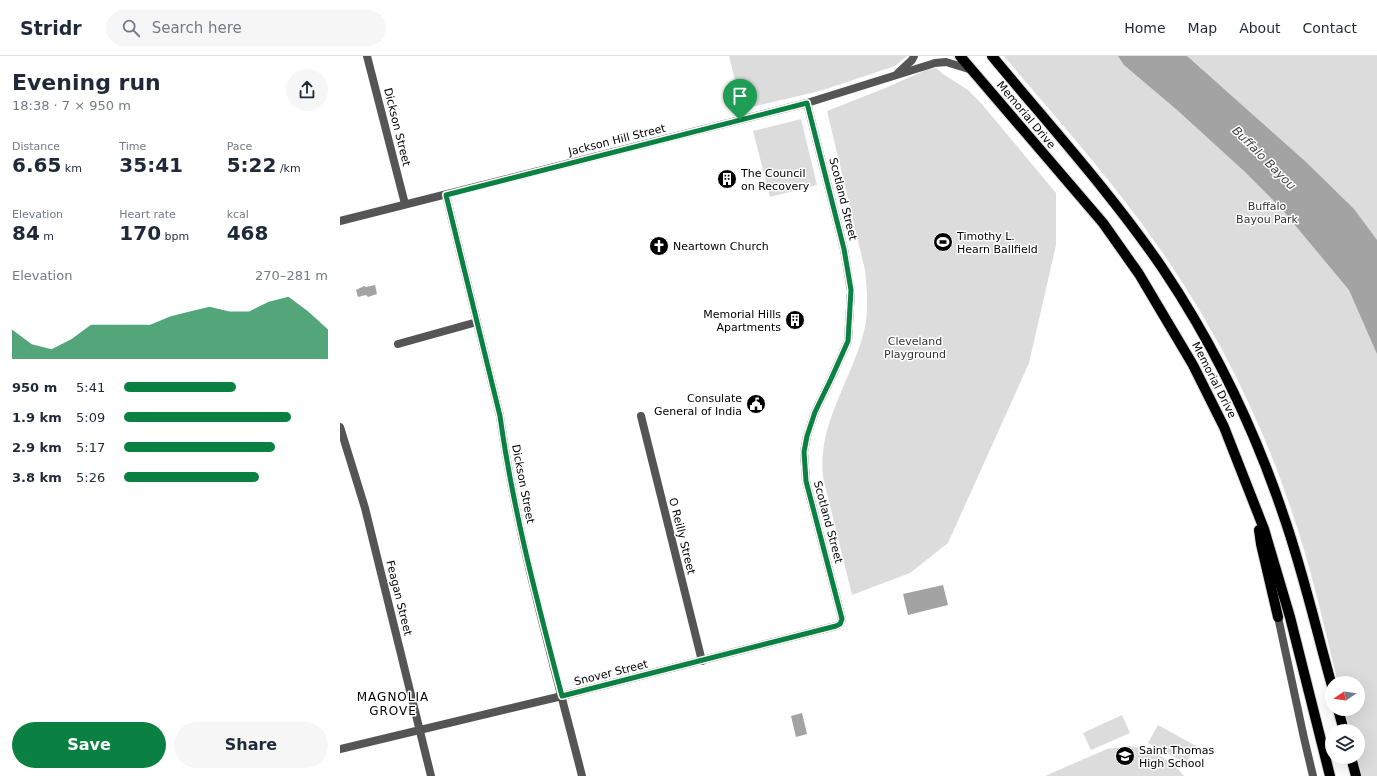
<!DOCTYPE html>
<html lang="en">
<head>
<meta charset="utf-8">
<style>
	:root { --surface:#fff; --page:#f6f6f7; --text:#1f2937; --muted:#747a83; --line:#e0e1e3; --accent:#0b8043 }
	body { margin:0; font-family:"DejaVu Sans",sans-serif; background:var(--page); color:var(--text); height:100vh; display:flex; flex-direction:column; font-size:15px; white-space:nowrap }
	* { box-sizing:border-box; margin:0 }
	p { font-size:13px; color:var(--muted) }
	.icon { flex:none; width:22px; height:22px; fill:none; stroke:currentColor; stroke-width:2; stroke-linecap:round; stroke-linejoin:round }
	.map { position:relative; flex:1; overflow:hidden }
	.panel { display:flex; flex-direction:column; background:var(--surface); width:340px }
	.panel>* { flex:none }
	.needle { width:26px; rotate:257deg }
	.buttons { position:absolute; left:985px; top:620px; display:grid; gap:8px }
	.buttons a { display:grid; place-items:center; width:40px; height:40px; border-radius:50%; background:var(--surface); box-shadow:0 4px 16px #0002; font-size:20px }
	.pin { position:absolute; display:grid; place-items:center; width:34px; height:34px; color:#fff; margin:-41px -17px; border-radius:50% 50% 50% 0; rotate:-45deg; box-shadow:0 0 4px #0007 }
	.pin .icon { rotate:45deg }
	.round { display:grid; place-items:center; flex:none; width:42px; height:42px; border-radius:21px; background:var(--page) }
	.summary { display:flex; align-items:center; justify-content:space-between; height:68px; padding:0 12px }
	h1 { font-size:22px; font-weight:700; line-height:30px }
	.stats { display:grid; grid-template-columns:repeat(3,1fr); gap:6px; height:68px; padding:4px 12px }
	.stats div { display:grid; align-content:center }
	.stats b { font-size:20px; font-weight:700 }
	.stats small { font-size:11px; font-weight:400 }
	.stats p { font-size:11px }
	.chart { height:112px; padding:8px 12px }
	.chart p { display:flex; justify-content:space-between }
	.chart svg { width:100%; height:72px; margin-top:4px; fill:var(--accent); opacity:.7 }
	.cta { display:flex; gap:8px; margin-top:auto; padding:8px 12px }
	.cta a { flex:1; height:46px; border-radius:24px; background:var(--accent); color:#fff; font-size:16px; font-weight:700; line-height:46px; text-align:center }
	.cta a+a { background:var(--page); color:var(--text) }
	ul { padding:0 12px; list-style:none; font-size:13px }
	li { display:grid; grid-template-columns:64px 48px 1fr; align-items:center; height:30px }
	li i { height:10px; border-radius:5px; background:var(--accent) }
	header { display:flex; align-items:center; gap:24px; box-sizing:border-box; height:56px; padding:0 20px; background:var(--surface); border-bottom:1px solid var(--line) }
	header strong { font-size:19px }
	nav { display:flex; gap:22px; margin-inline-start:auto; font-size:14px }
	.search { width:280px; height:36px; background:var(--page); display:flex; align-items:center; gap:10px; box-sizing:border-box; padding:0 14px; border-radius:22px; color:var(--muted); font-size:15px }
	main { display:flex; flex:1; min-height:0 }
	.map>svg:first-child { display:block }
	.green { fill:#dcdcdc }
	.water { fill:#a3a3a3 }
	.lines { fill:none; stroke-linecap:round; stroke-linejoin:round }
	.primary-casing { stroke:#dbdbdb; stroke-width:12 }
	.minor { stroke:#555; stroke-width:8 }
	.tertiary { stroke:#555; stroke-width:8 }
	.primary { stroke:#000; stroke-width:10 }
	.route-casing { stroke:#fff; stroke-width:8 }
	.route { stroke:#0b8043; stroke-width:5 }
	.labels { text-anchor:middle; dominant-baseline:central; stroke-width:3; stroke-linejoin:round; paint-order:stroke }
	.street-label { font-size:11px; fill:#000; stroke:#fff }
	.poi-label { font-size:11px; fill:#000; stroke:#fff; text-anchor:start }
	.park-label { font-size:11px; fill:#333; stroke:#fff }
	.water-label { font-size:12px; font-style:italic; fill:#444; stroke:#fff }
	.neighbourhood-label { font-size:12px; letter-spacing:1px; fill:#000; stroke:#fff }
</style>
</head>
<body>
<header>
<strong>Stridr</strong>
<div class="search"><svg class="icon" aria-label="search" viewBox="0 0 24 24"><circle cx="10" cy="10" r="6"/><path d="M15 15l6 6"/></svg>Search here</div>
<nav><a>Home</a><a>Map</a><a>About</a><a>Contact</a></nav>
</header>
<main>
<section class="panel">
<div class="summary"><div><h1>Evening run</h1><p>18:38 · 7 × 950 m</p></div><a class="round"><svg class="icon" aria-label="share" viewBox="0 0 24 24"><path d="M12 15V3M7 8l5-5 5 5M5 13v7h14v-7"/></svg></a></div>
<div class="stats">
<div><p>Distance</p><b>6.65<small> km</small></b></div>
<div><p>Time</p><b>35:41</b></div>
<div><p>Pace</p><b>5:22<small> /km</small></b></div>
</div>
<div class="stats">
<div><p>Elevation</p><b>84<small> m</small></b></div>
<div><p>Heart rate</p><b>170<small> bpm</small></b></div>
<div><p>kcal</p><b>468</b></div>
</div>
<div class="chart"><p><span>Elevation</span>270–281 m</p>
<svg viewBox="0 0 160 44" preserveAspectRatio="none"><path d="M0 44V26L10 35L20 38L30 32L40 23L50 23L60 23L70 23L80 18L90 15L100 12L110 15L120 15L130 9L140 6L150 15L160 26V44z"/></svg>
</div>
<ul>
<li><b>950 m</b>5:41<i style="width:55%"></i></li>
<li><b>1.9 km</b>5:09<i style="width:82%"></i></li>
<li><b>2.9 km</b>5:17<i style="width:74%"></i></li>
<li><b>3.8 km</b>5:26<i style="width:66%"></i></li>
</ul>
<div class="cta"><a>Save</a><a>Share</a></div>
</section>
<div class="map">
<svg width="1037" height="720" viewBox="0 0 1037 720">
	<rect width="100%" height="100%" fill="#fff"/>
	<g class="green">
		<polygon points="389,0 567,0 555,10 480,35 402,53"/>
		<path d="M 664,0 L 1037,0 L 1037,720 L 1022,720 L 1017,701 L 1018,701 L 1018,675 L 1010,675 L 1005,653 L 1018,653 L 1018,627 L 998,627 C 984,570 971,511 952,456 C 923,369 882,285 831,209 C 782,135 721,68 664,0 Z"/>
		<path d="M 596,12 L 603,18 L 628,34 L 641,47 L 716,137 L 716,189 L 689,307 L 608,487 L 570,517 L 512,539 L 483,421 C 477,368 512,324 524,275 C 529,256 527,234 525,214 L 487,55 L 543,33 L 586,14 Z"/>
		<polygon points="461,63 477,129 430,141 413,75"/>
		<polygon points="782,659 790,677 751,694 743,677"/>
		<polygon points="818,669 856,690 846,707 808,687"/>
		<path d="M 789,690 C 811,693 829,702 844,720 L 705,720 L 767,693 Z"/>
	</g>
	<g class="water">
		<polygon points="778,0 847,0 966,106 1014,153 1037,184 1037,298 1009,234 940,151 904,115 836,53 784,9"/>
		<polygon points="35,229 37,238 28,241 26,239 18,241 16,234 24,230 26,231"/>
		<polygon points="603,529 608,549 568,559 563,538"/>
		<polygon points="462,657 467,678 456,681 451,660"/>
	</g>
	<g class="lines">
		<defs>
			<g id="primary">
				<polyline points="620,0 763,167 799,218 853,309 884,371 924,473 950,561 990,720"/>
				<path d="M 652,0 C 710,70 772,138 823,213 C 874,289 914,372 943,458 C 963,515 976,573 992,630"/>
				<polyline points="919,474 921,488 938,561"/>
				<polyline points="998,653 1004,675"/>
				<polyline points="1011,701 1016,720"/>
			</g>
		</defs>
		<use href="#primary" class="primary-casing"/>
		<g class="minor">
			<polyline points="27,0 65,148"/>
			<path d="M 106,139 L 160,360 C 177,482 212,601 242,720"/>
			<polyline points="58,288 137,266"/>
			<polyline points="301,360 362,605"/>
			<polyline points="0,693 222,640 496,570 500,568 502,563 466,425 464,396 467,380 475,356 491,323 508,285 511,235 504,193 467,47"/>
		</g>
		<g class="tertiary">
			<polyline points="558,17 572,4 574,0"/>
			<polyline points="0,165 467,47 595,7 606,6 632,14"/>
			<polyline points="0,371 25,452 91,720"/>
			<polyline points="938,561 964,682 973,720"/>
		</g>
		<use href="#primary" class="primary"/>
	</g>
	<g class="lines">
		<defs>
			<path id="route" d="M 467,47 L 504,193 L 511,234 L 508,285 L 491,323 L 475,356 L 467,380 L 464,396 L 466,425 L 502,563 L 500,568 L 496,570 L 222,640 C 198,548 173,455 160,360 L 106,139 Z"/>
		</defs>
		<use href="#route" class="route-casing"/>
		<use href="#route" class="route"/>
	</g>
	<defs>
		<symbol id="building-disc" viewBox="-11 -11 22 22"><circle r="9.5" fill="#000" stroke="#fff"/><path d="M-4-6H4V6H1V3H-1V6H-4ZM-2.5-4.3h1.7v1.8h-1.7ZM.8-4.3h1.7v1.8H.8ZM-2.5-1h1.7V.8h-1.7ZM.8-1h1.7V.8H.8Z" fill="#fff"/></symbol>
		<symbol id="stadium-disc" viewBox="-11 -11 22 22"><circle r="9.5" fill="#000" stroke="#fff"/><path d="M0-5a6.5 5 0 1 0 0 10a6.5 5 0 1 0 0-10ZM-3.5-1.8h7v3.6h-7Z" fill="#fff"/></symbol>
		<symbol id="church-disc" viewBox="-11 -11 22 22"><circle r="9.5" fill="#000" stroke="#fff"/><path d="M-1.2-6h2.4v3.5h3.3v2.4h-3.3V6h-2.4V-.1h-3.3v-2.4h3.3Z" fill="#fff"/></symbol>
		<symbol id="civic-disc" viewBox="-11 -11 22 22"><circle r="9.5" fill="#000" stroke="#fff"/><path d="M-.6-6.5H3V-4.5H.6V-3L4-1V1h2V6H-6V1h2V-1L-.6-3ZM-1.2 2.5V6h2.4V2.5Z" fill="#fff"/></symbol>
		<symbol id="school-disc" viewBox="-11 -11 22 22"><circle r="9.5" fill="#000" stroke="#fff"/><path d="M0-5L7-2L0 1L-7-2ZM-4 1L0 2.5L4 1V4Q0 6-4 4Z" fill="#fff"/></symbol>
	</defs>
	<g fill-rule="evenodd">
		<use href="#building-disc" x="376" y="112" width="22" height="22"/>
		<use href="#stadium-disc" x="592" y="175" width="22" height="22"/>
		<use href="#church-disc" x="308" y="179" width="22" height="22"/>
		<use href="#building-disc" x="444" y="253" width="22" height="22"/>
		<use href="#civic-disc" x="405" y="337" width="22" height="22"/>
		<use href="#school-disc" x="774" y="689" width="22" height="22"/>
	</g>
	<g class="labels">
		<g class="street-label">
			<text transform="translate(686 59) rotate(50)">Memorial Drive</text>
			<text transform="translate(57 71) rotate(76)">Dickson Street</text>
			<text transform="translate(277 84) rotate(-14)">Jackson Hill Street</text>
			<text transform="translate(503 143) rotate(76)">Scotland Street</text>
			<text transform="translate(874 324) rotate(63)">Memorial Drive</text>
			<text transform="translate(183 428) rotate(79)">Dickson Street</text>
			<text transform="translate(488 466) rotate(75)">Scotland Street</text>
			<text transform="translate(342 480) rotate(76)">O Reilly Street</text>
			<text transform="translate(59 542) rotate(76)">Feagan Street</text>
			<text transform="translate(271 617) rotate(-14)">Snover Street</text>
		</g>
		<g class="poi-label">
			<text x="401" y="117">The Council<tspan x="401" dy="13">on Recovery</tspan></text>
			<text x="617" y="180">Timothy L.<tspan x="617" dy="13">Hearn Ballfield</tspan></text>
			<text x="333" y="190">Neartown Church</text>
			<text x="441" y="258" text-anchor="end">Memorial Hills<tspan x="441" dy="13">Apartments</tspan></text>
			<text x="402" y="342" text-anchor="end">Consulate<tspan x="402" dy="13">General of India</tspan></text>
			<text x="799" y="694">Saint Thomas<tspan x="799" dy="13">High School</tspan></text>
		</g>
		<g class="park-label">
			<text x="927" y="150">Buffalo<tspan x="927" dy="13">Bayou Park</tspan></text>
			<text x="575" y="285">Cleveland<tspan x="575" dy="13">Playground</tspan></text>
		</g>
		<g class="water-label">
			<text transform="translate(924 102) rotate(45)">Buffalo Bayou</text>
		</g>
		<g class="neighbourhood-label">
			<text x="53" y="641">MAGNOLIA<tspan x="53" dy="14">GROVE</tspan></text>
		</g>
	</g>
</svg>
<div class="buttons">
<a><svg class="needle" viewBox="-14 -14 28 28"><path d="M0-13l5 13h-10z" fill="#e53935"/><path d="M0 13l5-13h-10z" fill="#747a83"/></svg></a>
<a><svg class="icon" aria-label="layers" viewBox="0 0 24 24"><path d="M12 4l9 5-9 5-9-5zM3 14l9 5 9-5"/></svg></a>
</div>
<div class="pin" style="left:400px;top:64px;background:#1e9e55"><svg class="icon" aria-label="arrive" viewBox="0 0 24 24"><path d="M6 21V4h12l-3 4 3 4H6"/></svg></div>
</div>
</main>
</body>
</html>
